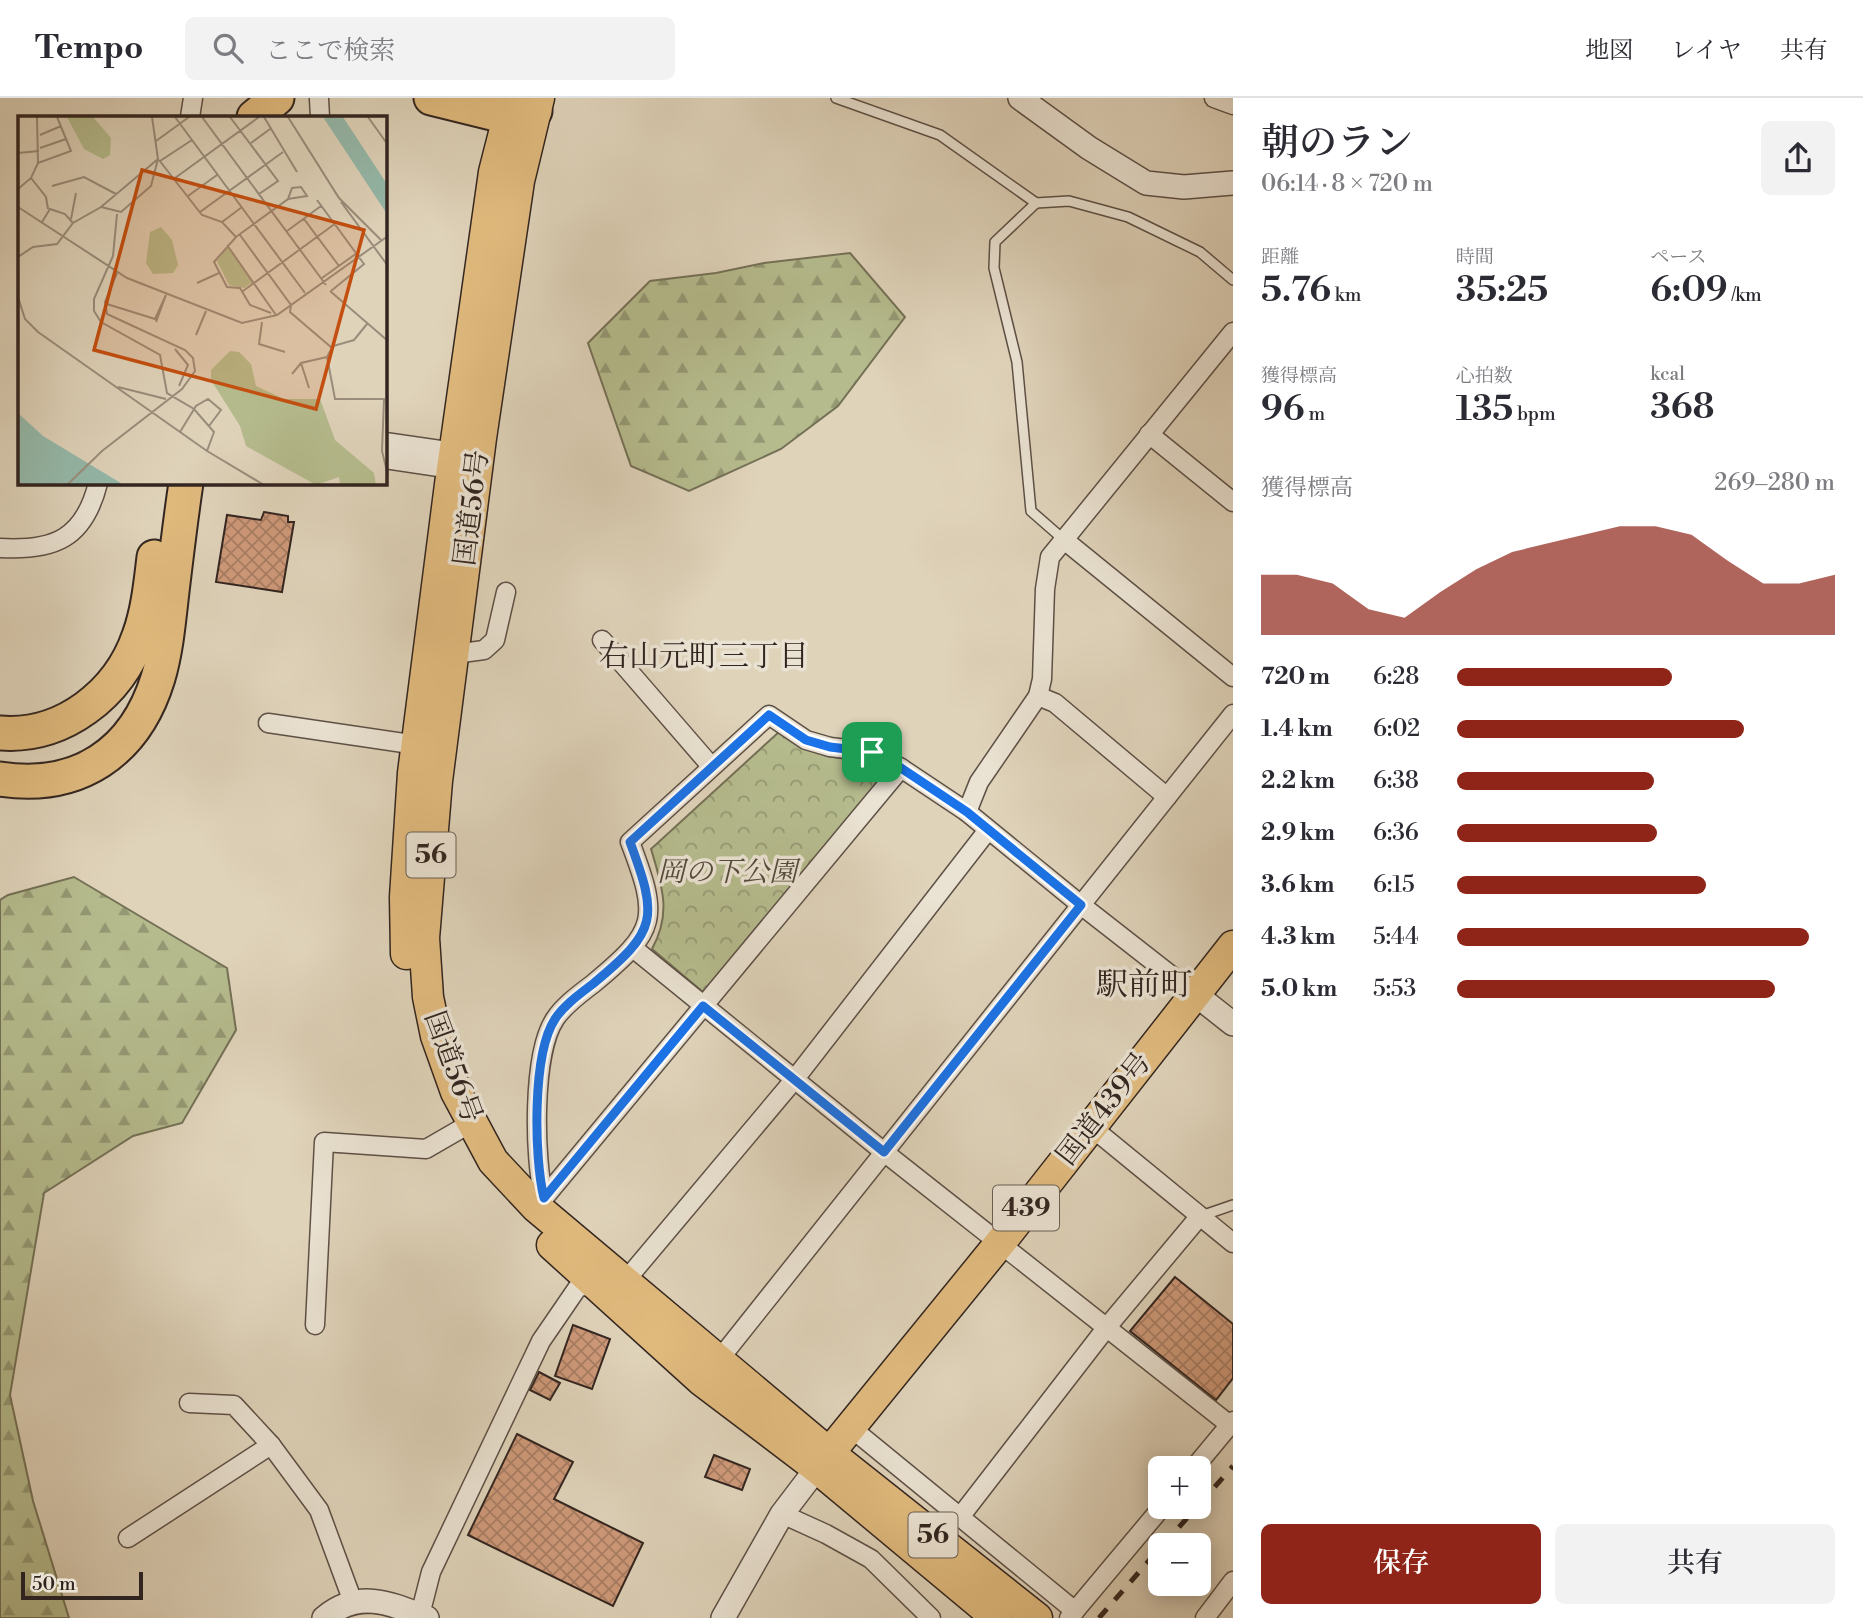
<!DOCTYPE html>
<html lang="ja">
<head>
<meta charset="utf-8">
<style>
	:root { --surface:#fff; --page:#f2f2f3; --text:#2b2b33; --muted:#7c7c81; --line:#e1e1e2; --accent:#8f2418 }
	body { margin:0; font-family:"Libre Bodoni","Noto Serif JP",serif; background:var(--page); color:var(--text); height:100vh; display:flex; flex-direction:column; font-size:26px; white-space:nowrap }
	* { box-sizing:border-box; margin:0 }
	p { font-size:23px; color:var(--muted) }
	.icon { flex:none; width:38px; height:38px; fill:none; stroke:currentColor; stroke-width:2; stroke-linecap:round; stroke-linejoin:round }
	.map { position:relative; flex:1; overflow:hidden }
	.drawer { display:flex; flex-direction:column; background:var(--surface); width:630px }
	.drawer>* { flex:none }
	.buttons { position:absolute; left:1148px; top:1358px; display:grid; gap:14px }
	.buttons a { display:grid; place-items:center; width:63px; height:63px; border-radius:10px; background:var(--surface); box-shadow:0 4px 18px #0003; font-size:35px }
	.scale { position:absolute; left:21px; bottom:18px; width:122px; box-sizing:border-box; padding-left:7px; border:4px solid #322520; border-top:0; font-size:19px; line-height:24px; white-space:nowrap; color:#322520; -webkit-text-stroke:5px #eae2d2; paint-order:stroke }
	.pin { position:absolute; display:grid; place-items:center; width:60px; height:60px; color:#fff; margin:-30px; border-radius:14px; box-shadow:0 4px 10px #0006 }
	.round { display:grid; place-items:center; flex:none; width:74px; height:74px; border-radius:10px; background:var(--page) }
	.overview { display:flex; align-items:center; justify-content:space-between; height:119px; padding:0 28px }
	h1 { font-size:38px; font-weight:600; line-height:52px }
	.figures { display:grid; grid-template-columns:repeat(3,1fr); gap:10px; height:119px; padding:7px 28px }
	.figures div { display:grid; align-content:center }
	.figures b { font-size:35px; font-weight:600 }
	.figures small { font-size:19px; font-weight:400 }
	.figures p { font-size:19px }
	.chart { height:196px; padding:14px 28px }
	.chart p { display:flex; justify-content:space-between }
	.chart svg { width:100%; height:126px; margin-top:7px; fill:var(--accent); opacity:.7 }
	.action { display:flex; gap:14px; margin-top:auto; padding:14px 28px }
	.action a { flex:1; height:80px; border-radius:10px; background:var(--accent); color:#fff; font-size:28px; font-weight:600; line-height:80px; text-align:center }
	.action a+a { background:var(--page); color:var(--text) }
	ul { padding:0 28px; list-style:none; font-size:23px }
	li { display:grid; grid-template-columns:112px 84px 1fr; align-items:center; height:52px }
	li i { height:18px; border-radius:9px; background:var(--accent) }
	header { display:flex; align-items:center; gap:42px; box-sizing:border-box; height:98px; padding:0 35px; background:var(--surface); border-bottom:2px solid var(--line) }
	header strong { font-size:33px }
	nav { display:flex; gap:38px; margin-inline-start:auto; font-size:24px }
	.search { width:490px; height:63px; background:var(--page); display:flex; align-items:center; gap:18px; box-sizing:border-box; padding:0 24px; border-radius:10px; color:var(--muted); font-size:26px }
	main { display:flex; flex:1; min-height:0 }
	.map>svg:first-child { display:block }
	.forest { fill:url(#forest-firs); stroke:#747056; stroke-width:2 }
	.park { fill:url(#park-crowns); stroke:#747056; stroke-width:2 }
	.building { fill:url(#building-cross-hatch); stroke:#322520; stroke-width:2 }
	.lines { fill:none; stroke-linecap:round; stroke-linejoin:round }
	.service-casing { stroke:#5d5046; stroke-width:12 }
	.minor-casing { stroke:#5d5046; stroke-width:21 }
	.tertiary-casing { stroke:#5d5046; stroke-width:26 }
	.trunk-casing { stroke:#322520; stroke-width:33 }
	.motorway-casing { stroke:#322520; stroke-width:37 }
	.service { stroke:#eae2d2; stroke-width:9 }
	.minor { stroke:#eae2d2; stroke-width:18 }
	.tertiary { stroke:#eae2d2; stroke-width:23 }
	.trunk { stroke:#e0ba7d; stroke-width:30 }
	.motorway { stroke:#e0ba7d; stroke-width:33 }
	.rail { stroke:#322520; stroke-width:5; stroke-dasharray:12 12; stroke-linecap:butt }
	.route-casing { stroke:#fff; stroke-width:14 }
	.route { stroke:#1a73e8; stroke-width:9 }
	.labels { text-anchor:middle; dominant-baseline:central; stroke-width:7; stroke-linejoin:round; paint-order:stroke }
	.shield { fill:#eae2d2; stroke:#695e55; stroke-width:2 }
	.shield-label { font-size:26px; font-weight:bold; fill:#322520 }
	.street-label { font-size:28px; fill:#322520; stroke:#eae2d2 }
	.park-label { font-size:28px; font-style:italic; fill:#534a3b; stroke:#eae2d2 }
	.neighbourhood-label { font-size:30px; fill:#322520; stroke:#eae2d2 }
	.quarter-label { font-size:32px; fill:#322520; stroke:#eae2d2 }
	.inset-road { fill:none; stroke:#9a8d7c; stroke-width:2 }
	.view { fill:#c44f10; fill-opacity:0.15; stroke:#c44f10; stroke-width:3.5 }
	.inset-edge { fill:none; stroke:#322520; stroke-width:3.5 }
</style>
</head>
<body>
<header>
<strong>Tempo</strong>
<div class="search"><svg class="icon" aria-label="search" viewBox="0 0 24 24"><circle cx="10" cy="10" r="6"/><path d="M15 15l6 6"/></svg>ここで検索</div>
<nav><a>地図</a><a>レイヤ</a><a>共有</a></nav>
</header>
<main>
<div class="map">
<svg width="1233" height="1520" viewBox="0 0 1233 1520">
	<defs>
		<pattern id="forest-firs" width="22" height="20" patternUnits="userSpaceOnUse" patternTransform="scale(1.75)"><rect width="22" height="20" fill="#b5bb8d"/><path d="M5 1l3.5 6h-7zM16 11l3.5 6h-7z" fill="#949873"/></pattern>
		<pattern id="park-crowns" width="20" height="18" patternUnits="userSpaceOnUse" patternTransform="scale(1.75)"><rect width="20" height="18" fill="#b5bb8d"/><path d="M2 6a3 3 0 1 1 6 0M12 15a3 3 0 1 1 6 0" fill="none" stroke="#949873"/></pattern>
		<pattern id="building-cross-hatch" width="8" height="8" patternUnits="userSpaceOnUse" patternTransform="scale(1.75)"><rect width="8" height="8" fill="#ce9979"/><path d="M0 0l8 8M0 8l8-8" fill="none" stroke="#a87d63"/></pattern>
	</defs>
	<rect width="100%" height="100%" fill="#dfd3ba"/>
	<filter id="stains"><feTurbulence type="fractalNoise" baseFrequency=".00286" numOctaves="4"/><feColorMatrix values="0 0 0 0 .2 0 0 0 0 .09 0 0 0 0 .02 0 0 0 .5 -.17"/></filter>
	<radialGradient id="worn" r=".72"><stop offset=".6" stop-color="#630" stop-opacity="0"/><stop offset="1" stop-color="#630" stop-opacity=".3"/></radialGradient>
	<g class="forest">
		<polygon points="850,155 905,219 838,308 781,351 689,393 631,368 588,245 650,183 716,175 764,165"/>
		<polygon points="74,779 227,870 236,932 182,1025 133,1038 44,1095 10,1297 33,1403 69,1520 0,1520 0,802 8,797"/>
	</g>
	<path class="park" d="M 780,633 L 803,650 L 827,658 L 871,665 L 893,677 L 710,900 L 652,851 C 672,815 662,788 651,751 Z"/>
	<g class="building">
		<polygon points="264,414 288,418 288,424 294,424 282,494 216,484 227,417 261,422"/>
		<polygon points="1175,1179 1233,1226 1233,1280 1216,1302 1130,1233"/>
		<polygon points="573,1227 610,1241 592,1291 555,1278"/>
		<polygon points="539,1274 560,1285 550,1302 530,1292"/>
		<polygon points="517,1336 573,1364 554,1401 643,1445 613,1508 468,1437"/>
		<polygon points="714,1357 750,1371 742,1392 705,1379"/>
	</g>
	<g class="lines">
		<defs>
			<g id="service">
				<polyline points="836,0 940,37 1036,105 1069,103 1128,119 1200,154 1233,182"/>
				<polyline points="1036,105 995,144 994,170 1017,264 1031,413 1063,441"/>
				<polyline points="1201,1118 1233,1107"/>
			</g>
			<g id="minor">
				<polyline points="1214,0 1233,7"/>
				<polyline points="319,1 320,19"/>
				<polyline points="190,19 193,0"/>
				<polyline points="1149,336 1233,404"/>
				<polyline points="385,344 454,354 461,357"/>
				<polyline points="385,361 452,371 458,370"/>
				<polyline points="1063,441 1233,579"/>
				<path d="M 0,450 C 54,453 84,441 98,385"/>
				<polyline points="602,542 711,668"/>
				<polyline points="454,556 484,552 495,542 506,494"/>
				<polyline points="1038,598 1055,605 1167,699"/>
				<polyline points="268,625 424,648"/>
				<polyline points="967,714 979,684 1038,598 1042,581 1045,491 1050,459 1233,234"/>
				<polyline points="633,850 884,1054 1230,1327"/>
				<polyline points="1090,1028 1233,1145"/>
				<path d="M 544,1100 C 534,1060 532,955 555,921 C 564,907 581,895 594,885 C 658,832 659,820 630,744 L 769,617 L 806,642 L 830,649 L 872,654 L 901,670 L 967,714 L 1081,807 L 1195,896"/>
				<polyline points="539,1106 901,670"/>
				<polyline points="315,1227 324,1044 426,1051 471,1025"/>
				<polyline points="718,1263 1233,616"/>
				<polyline points="189,1305 234,1307 271,1347 319,1412 353,1504"/>
				<polyline points="850,1329 1075,1513"/>
				<polyline points="1194,1370 1233,1323"/>
				<polyline points="782,1416 826,1436 871,1461 931,1520"/>
				<polyline points="960,1419 1107,1229 1199,1119"/>
				<polyline points="128,1440 271,1347"/>
				<polyline points="420,1517 431,1474 541,1243 578,1189 626,1182 794,982 988,732"/>
				<polyline points="1069,1520 1162,1409"/>
				<polyline points="1205,1520 1233,1483"/>
			</g>
			<g id="tertiary">
				<polyline points="1020,0 1089,50 1146,85 1184,89 1233,85"/>
				<polyline points="1195,896 1233,926"/>
				<path d="M 324,1520 C 359,1491 390,1505 427,1520"/>
				<polyline points="723,1520 782,1416 817,1370"/>
			</g>
			<g id="trunk">
				<polyline points="539,0 519,83 481,340 437,683 424,840 428,899 436,938 456,994 493,1063 536,1109 829,1355 1037,1520"/>
				<polyline points="406,856 405,799 413,675 452,371 494,74 513,0"/>
				<polyline points="552,1147 701,1282 817,1370 997,1520"/>
				<polyline points="817,1370 1000,1145 1233,848"/>
			</g>
			<g id="motorway">
				<polyline points="431,0 508,19 535,13"/>
				<polyline points="254,19 277,0"/>
				<path d="M 0,635 C 63,640 119,596 139,538 C 148,514 151,485 154,459"/>
				<path d="M 0,681 C 78,693 135,655 158,580 C 167,550 169,517 173,485 C 177,452 181,418 186,385"/>
			</g>
		</defs>
		<use href="#service" class="service-casing"/>
		<use href="#minor" class="minor-casing"/>
		<use href="#tertiary" class="tertiary-casing"/>
		<use href="#trunk" class="trunk-casing"/>
		<use href="#motorway" class="motorway-casing"/>
		<use href="#service" class="service"/>
		<use href="#minor" class="minor"/>
		<use href="#tertiary" class="tertiary"/>
		<use href="#trunk" class="trunk"/>
		<use href="#motorway" class="motorway"/>
		<g class="rail">
			<polyline points="1199,1407 1233,1368"/>
			<polyline points="1163,1447 1197,1409"/>
			<polyline points="1099,1520 1160,1450"/>
		</g>
	</g>
	<g class="lines">
		<defs>
			<path id="route" d="M 769,617 L 806,642 L 830,649 L 872,654 L 901,670 L 967,714 L 1081,807 L 884,1054 L 703,908 L 544,1100 C 534,1060 532,956 555,921 C 564,907 581,895 594,885 C 658,832 658,820 630,744 Z"/>
		</defs>
		<use href="#route" class="route-casing"/>
		<use href="#route" class="route"/>
	</g>
	<g class="labels">
		<g class="shield">
			<rect x="406.5" y="734.5" width="49" height="45" rx="5"/>
			<rect x="993" y="1087.5" width="66" height="45" rx="5"/>
			<rect x="908.5" y="1414.5" width="49" height="45" rx="5"/>
		</g>
		<g class="shield-label">
			<text x="431" y="757">56</text>
			<text x="1026" y="1110">439</text>
			<text x="933" y="1437">56</text>
		</g>
		<g class="street-label">
			<text transform="translate(472 410) rotate(-83)">国道56号</text>
			<text transform="translate(453 969) rotate(70)">国道56号</text>
			<text transform="translate(1104 1011) rotate(-52)">国道439号</text>
		</g>
		<g class="park-label">
			<text x="727" y="774">岡の下公園</text>
		</g>
		<g class="neighbourhood-label">
			<text x="704" y="559">右山元町三丁目</text>
		</g>
		<g class="quarter-label">
			<text x="1144" y="887">駅前町</text>
		</g>
	</g>
	<g transform="translate(18 18)">
		<rect width="369" height="369" fill="#dfd3ba"/>
		<path d="M 49,1 L 75,1 L 93,22 L 92,39 L 85,43 L 66,33 ZM 143,111 L 154,124 L 160,149 L 155,157 L 135,158 L 128,147 L 132,116 ZM 212,235 L 221,236 L 233,248 L 238,270 L 266,283 L 302,283 L 317,324 L 356,357 L 358,369 L 322,369 L 321,361 L 298,369 L 228,330 L 222,310 L 193,264 L 193,254 Z" fill="#b5bb8d"/>
		<path d="M 210,130 L 235,166 L 226,172 L 211,169 L 199,145 Z" fill="#b5bb8d"/>
		<path d="M 305,1 L 325,1 L 369,68 L 369,98 ZM 0,297 L 25,320 L 106,369 L 0,369 Z" fill="#95b9aa"/>
		<path class="inset-road" d="M 157,1 L 287,177M 184,1 L 308,169M 212,1 L 260,65 L 241,78M 246,1 L 279,56M 270,1 L 321,82 L 363,124M 350,1 L 370,29M 22,19 L 43,10M 138,25 L 171,1M 233,27 L 252,13M 22,32 L 48,23M 0,37 L 21,35M 141,44 L 184,99 L 204,106 L 218,121M 142,45 L 174,24M 20,47 L 53,35 L 39,1M 13,62 L 28,81 L 30,93M 157,62 L 241,1M 34,70 L 66,61 L 98,78M 0,73 L 13,62 L 20,47 L 19,1M 170,80 L 199,59M 299,84 L 346,148 L 313,175M 323,86 L 370,150M 0,91 L 109,162 L 224,207 L 259,199 L 370,120M 83,91 L 103,96 L 133,70 L 140,43 L 134,1M 182,96 L 265,36M 99,98 L 95,140 L 76,183 L 76,195 L 83,206 L 142,239 L 149,277 L 176,293 L 196,316 L 189,335M 53,103 L 58,77M 286,103 L 321,150M 24,106 L 32,93 L 47,98 L 55,107M 204,106 L 224,91M 269,115 L 303,90M 222,119 L 273,189 L 272,196 L 314,232M 209,129 L 258,199M 0,141 L 15,131 L 39,128 L 55,107 L 83,91 L 140,43M 304,162 L 339,137M 179,167 L 201,157M 225,175 L 318,107M 312,175 L 370,225M 0,181 L 7,203 L 20,216 L 189,335 L 246,369M 89,188 L 137,203 L 148,179 L 138,206M 253,197 L 232,189 L 222,172 L 209,171 L 196,146 L 218,121 L 270,83 L 274,72 L 283,71 L 289,80 L 270,83M 244,206 L 241,228 L 267,236M 349,208 L 336,224 L 315,230 L 309,241 L 317,283 L 366,283 L 364,335 L 370,360M 178,219 L 188,195M 157,233 L 170,249 L 161,270M 283,247 L 291,272M 274,258 L 283,247 L 309,241M 100,271 L 148,283M 162,316 L 178,290 L 190,283 L 203,294 L 191,310M 49,369 L 84,335 L 164,273 L 177,255 L 175,242 L 167,234 L 89,198 L 87,186 L 99,157"/>
		<path class="view" d="M 124,54 L 346,114 L 298,293 L 76,234 Z"/>
		<rect width="369" height="369" class="inset-edge"/>
	</g>
	<rect width="100%" height="100%" filter="url(#stains)"/>
	<rect width="100%" height="100%" fill="url(#worn)"/>
</svg>
<div class="buttons">
<a>+</a>
<a>−</a>
</div>
<div class="scale">50 m</div>
<div class="pin" style="left:872px;top:654px;background:#1e9e55"><svg class="icon" aria-label="arrive" viewBox="0 0 24 24"><path d="M6 21V4h12l-3 4 3 4H6"/></svg></div>
</div>
<section class="drawer">
<div class="overview"><div><h1>朝のラン</h1><p>06:14 · 8 × 720 m</p></div><a class="round"><svg class="icon" aria-label="share" viewBox="0 0 24 24"><path d="M12 15V3M7 8l5-5 5 5M5 13v7h14v-7"/></svg></a></div>
<div class="figures">
<div><p>距離</p><b>5.76<small> km</small></b></div>
<div><p>時間</p><b>35:25</b></div>
<div><p>ペース</p><b>6:09<small> /km</small></b></div>
</div>
<div class="figures">
<div><p>獲得標高</p><b>96<small> m</small></b></div>
<div><p>心拍数</p><b>135<small> bpm</small></b></div>
<div><p>kcal</p><b>368</b></div>
</div>
<div class="chart"><p><span>獲得標高</span>269–280 m</p>
<svg viewBox="0 0 160 44" preserveAspectRatio="none"><path d="M0 44V23L10 23L20 26L30 35L40 38L50 29L60 21L70 15L80 12L90 9L100 6L110 6L120 9L130 18L140 26L150 26L160 23V44z"/></svg>
</div>
<ul>
<li><b>720 m</b>6:28<i style="width:57%"></i></li>
<li><b>1.4 km</b>6:02<i style="width:76%"></i></li>
<li><b>2.2 km</b>6:38<i style="width:52%"></i></li>
<li><b>2.9 km</b>6:36<i style="width:53%"></i></li>
<li><b>3.6 km</b>6:15<i style="width:66%"></i></li>
<li><b>4.3 km</b>5:44<i style="width:93%"></i></li>
<li><b>5.0 km</b>5:53<i style="width:84%"></i></li>
</ul>
<div class="action"><a>保存</a><a>共有</a></div>
</section>
</main>
</body>
</html>
